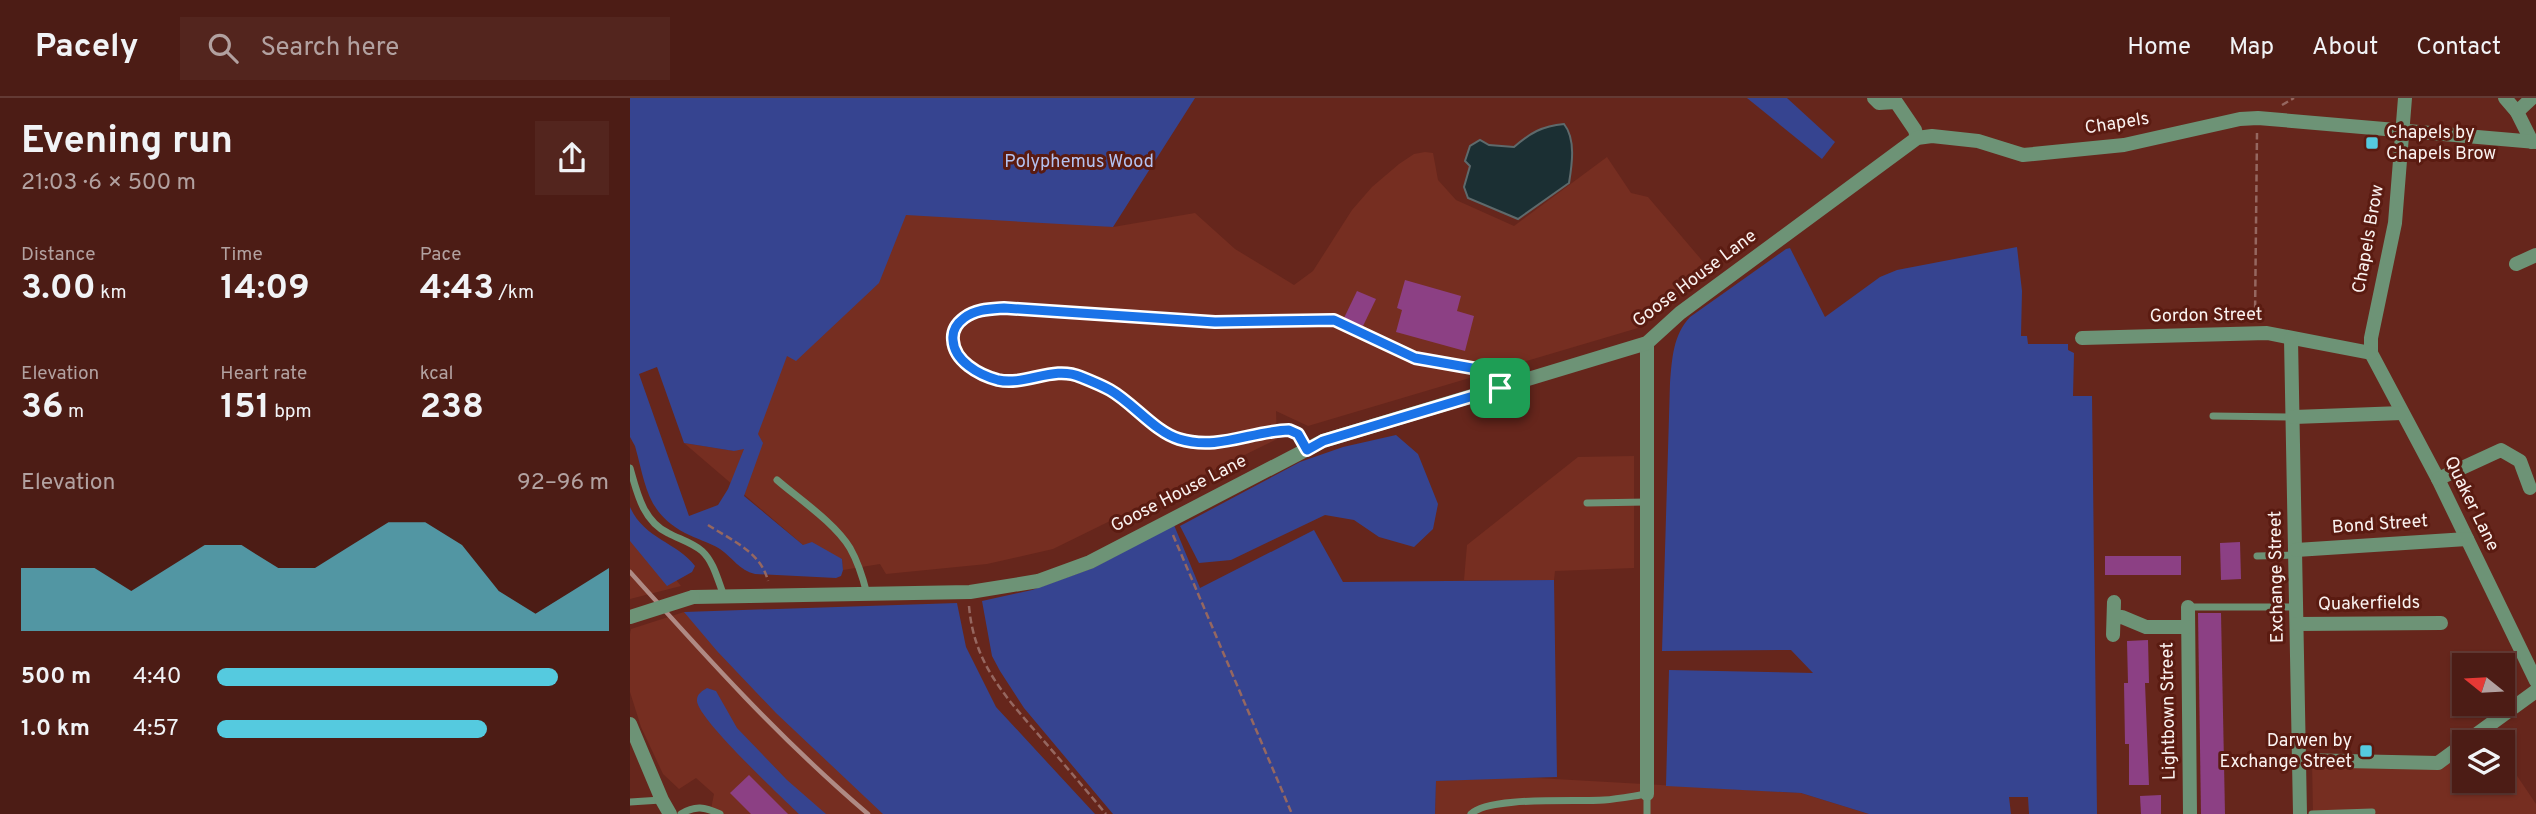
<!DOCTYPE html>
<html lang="en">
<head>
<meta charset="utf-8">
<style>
	:root { --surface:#4c1c15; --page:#53251e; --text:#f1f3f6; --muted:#b2a1a0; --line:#633a34; --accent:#55cadf }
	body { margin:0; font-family:Overpass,sans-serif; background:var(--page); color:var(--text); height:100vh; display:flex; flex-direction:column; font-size:26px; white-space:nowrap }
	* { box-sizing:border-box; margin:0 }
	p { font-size:23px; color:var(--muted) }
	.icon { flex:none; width:38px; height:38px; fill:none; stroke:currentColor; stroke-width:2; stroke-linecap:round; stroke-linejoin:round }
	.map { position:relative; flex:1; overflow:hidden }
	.sheet { display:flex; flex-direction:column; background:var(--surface); width:630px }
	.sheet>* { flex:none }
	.needle { width:46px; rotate:288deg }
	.buttons { position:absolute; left:1822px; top:555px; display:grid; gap:14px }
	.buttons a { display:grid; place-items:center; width:63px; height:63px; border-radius:0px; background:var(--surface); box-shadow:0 2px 5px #0004,0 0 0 2px var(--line); font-size:35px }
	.pin { position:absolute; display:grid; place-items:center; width:60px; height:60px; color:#fff; margin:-30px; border-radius:14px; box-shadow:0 4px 10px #0006 }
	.round { display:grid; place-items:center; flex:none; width:74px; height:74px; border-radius:0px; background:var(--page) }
	.overview { display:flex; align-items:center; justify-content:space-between; height:119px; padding:0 21px }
	h1 { font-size:38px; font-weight:700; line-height:52px }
	.figures { display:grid; grid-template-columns:repeat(3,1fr); gap:10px; height:119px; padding:7px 21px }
	.figures div { display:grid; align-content:center }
	.figures b { font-size:35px; font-weight:700 }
	.figures small { font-size:19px; font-weight:400 }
	.figures p { font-size:19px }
	.chart { height:196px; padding:14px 21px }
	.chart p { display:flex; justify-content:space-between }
	.chart svg { width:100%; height:126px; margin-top:7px; fill:var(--accent); opacity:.7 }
	ul { padding:0 21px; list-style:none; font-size:23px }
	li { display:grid; grid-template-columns:112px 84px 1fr; align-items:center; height:52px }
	li i { height:18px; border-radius:9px; background:var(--accent) }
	header { display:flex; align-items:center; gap:42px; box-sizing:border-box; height:98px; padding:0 35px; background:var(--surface); border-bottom:2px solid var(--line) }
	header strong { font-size:33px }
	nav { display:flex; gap:38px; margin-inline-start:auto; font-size:24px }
	.search { width:490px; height:63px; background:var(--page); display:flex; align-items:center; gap:18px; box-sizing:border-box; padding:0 24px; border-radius:0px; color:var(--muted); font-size:26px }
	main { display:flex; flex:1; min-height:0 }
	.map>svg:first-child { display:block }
	.built { fill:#762e21 }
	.green { fill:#364490; fill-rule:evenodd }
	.water { fill:#1b2f33; stroke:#5e6a6c; stroke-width:2 }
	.building { fill:#8c4084 }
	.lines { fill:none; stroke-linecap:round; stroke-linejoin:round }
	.path { stroke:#956760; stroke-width:2.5; stroke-dasharray:7 3.5; stroke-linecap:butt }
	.service { stroke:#6d9376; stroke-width:7 }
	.minor { stroke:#6d9376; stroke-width:14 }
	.tertiary { stroke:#6d9376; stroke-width:14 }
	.rail { stroke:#af8a84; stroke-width:4.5 }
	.minor-bridge { stroke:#6d9376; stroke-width:14 }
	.route-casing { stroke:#fff; stroke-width:14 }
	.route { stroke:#1a73e8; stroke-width:9 }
	.poi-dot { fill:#55cadf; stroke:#5a1b11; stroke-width:2.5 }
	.labels { text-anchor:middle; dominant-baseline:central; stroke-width:6; stroke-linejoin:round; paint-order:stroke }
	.street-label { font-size:18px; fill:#faf2f0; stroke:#5a1b11 }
	.poi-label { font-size:18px; fill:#faf2f0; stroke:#5a1b11; text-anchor:start }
	.park-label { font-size:18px; fill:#b4c2f0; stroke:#5a1b11 }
</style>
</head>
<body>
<header>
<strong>Pacely</strong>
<div class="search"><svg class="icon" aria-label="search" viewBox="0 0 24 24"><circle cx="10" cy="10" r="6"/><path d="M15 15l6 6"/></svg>Search here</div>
<nav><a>Home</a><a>Map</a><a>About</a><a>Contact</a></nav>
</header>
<main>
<section class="sheet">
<div class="overview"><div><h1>Evening run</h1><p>21:03 · 6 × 500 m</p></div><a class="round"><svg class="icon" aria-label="share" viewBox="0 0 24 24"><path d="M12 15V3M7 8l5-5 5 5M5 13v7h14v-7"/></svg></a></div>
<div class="figures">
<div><p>Distance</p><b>3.00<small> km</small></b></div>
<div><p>Time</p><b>14:09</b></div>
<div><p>Pace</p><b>4:43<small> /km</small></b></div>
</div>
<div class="figures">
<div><p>Elevation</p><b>36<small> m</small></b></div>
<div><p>Heart rate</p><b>151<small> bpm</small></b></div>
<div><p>kcal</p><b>238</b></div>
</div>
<div class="chart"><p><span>Elevation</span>92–96 m</p>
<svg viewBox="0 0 160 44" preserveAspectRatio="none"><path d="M0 44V22L10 22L20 22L30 30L40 22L50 14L60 14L70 22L80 22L90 14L100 6L110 6L120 14L130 30L140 38L150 30L160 22V44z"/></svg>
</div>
<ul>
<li><b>500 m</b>4:40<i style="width:87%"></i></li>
<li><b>1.0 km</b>4:57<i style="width:69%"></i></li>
</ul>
</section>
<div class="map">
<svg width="1906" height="716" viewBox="0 0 1906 716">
	<rect width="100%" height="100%" fill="#66261c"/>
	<g class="built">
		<polygon points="795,54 803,55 808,82 826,102 884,128 977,59 1001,95 1018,99 1081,173 1008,230 678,328 646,313 647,341 423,451 357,466 256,476 250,466 213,472 212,461 173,447 54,345 105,353 156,88 483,129 565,115 605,151 664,187 683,173 722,112 742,89 769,66 784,56"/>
		<polygon points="1004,358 1004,470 925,473 924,482 834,482 837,447 948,359"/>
		<polygon points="0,424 51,488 0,501"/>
		<polygon points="54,514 64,514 273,716 80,716 84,696 66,680 49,691 33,676 11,629 0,594 0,536 1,531"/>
		<polygon points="1834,646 1834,682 1872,682 1873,657 1906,706 1906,716 1683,716 1682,662 1807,665"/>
		<polygon points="891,679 1171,695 1239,716 805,716 806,683"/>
	</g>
	<g class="green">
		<path d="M 0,0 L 565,0 L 483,129 L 276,117 L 249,185 L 166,263 L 157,258 L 128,336 L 133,345 L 114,398 L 173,447 L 182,444 L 212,461 L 213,472 L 211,478 L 206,480 L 125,476 C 109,472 103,460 90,451 C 79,444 66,441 55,435 C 16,414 16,387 5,348 L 0,339 ZM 27,269 L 54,345 L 104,353 L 114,351 L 98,391 L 88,407 L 59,418 L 9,276 Z"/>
		<polygon points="1117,0 1157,0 1205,44 1192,61"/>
		<path d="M 1387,149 L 1392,193 L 1391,238 L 1397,238 L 1398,246 L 1438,246 L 1438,252 L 1444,255 L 1443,298 L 1462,298 L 1467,716 L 1399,716 L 1398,699 L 1379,699 L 1381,716 L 1239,716 L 1171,695 L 1036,688 L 1039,572 L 1183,575 L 1161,552 L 1032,553 L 1040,285 C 1042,261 1043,237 1060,219 L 1156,151 L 1160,150 L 1195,219 L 1250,179 L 1267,172 Z"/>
		<polygon points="766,337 788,356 808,406 803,431 784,449 749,439 724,422 695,417 601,462 569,465 550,428 670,364 713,349"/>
		<path d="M 0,409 C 14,441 47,444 65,468 L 62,474 L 37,488 L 0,443 Z"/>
		<polygon points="544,427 570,490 684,432 713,484 924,482 927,679 806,683 805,716 483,716 394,610 370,573 362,558 352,503 402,492 463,470"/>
		<polygon points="327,505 336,549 366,609 465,716 253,716 146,615 87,553 54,514"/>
		<path d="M 77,590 L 86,593 L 107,630 L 157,682 L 196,716 L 169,716 C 153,700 65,619 67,602 C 67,596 72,593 77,590 Z"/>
	</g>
	<path class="water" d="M 934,26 C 946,41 942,67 939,85 L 888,121 L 838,100 L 834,89 L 840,68 L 835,63 L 840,48 L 850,42 L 859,47 L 884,49 C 900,35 912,28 934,26 Z"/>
	<g class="building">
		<polygon points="775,182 831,198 827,213 844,218 835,253 766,234 772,212 767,210"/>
		<polygon points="727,193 746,201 733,228 714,220"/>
		<polygon points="1610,444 1611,481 1591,482 1590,445"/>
		<rect x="1475" y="458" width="76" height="19"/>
		<polygon points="1568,515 1591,515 1595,716 1571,716"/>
		<polygon points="1518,542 1519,585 1515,585 1519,687 1499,687 1499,646 1495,646 1494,585 1498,585 1497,543"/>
		<polygon points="119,677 158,716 121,716 100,695"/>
		<polygon points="1531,697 1531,716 1511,716 1510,698"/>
	</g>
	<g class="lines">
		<g class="path">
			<polyline points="1652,7 1664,0"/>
			<polyline points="1625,220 1627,35"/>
			<path d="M 78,427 C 101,442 131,454 138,483"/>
			<polyline points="543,437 662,716"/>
			<path d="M 339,508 C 344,567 376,599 413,642 C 434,666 455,691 476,716"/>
		</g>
		<g class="service">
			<polyline points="1583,318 1663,319"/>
			<polyline points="677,351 668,336 659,332 578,347 547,341 482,293 444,276 424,274 386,281 368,282 340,270 328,260 323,248 323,235 328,224 339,216 374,210 585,224 704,222 785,260 859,273 864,277 870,289"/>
			<path d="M 0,370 C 7,395 13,423 38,435 C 49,441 63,445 72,453 C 84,464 88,483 94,498"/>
			<path d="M 147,382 C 169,401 205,425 220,450 C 228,464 233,480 237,496"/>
			<polyline points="957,405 1017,404"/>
			<polyline points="1627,458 1665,457"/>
			<polyline points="1559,509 1666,509"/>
			<polyline points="0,704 31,702"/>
			<path d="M 51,716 C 65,707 75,709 90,716"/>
			<path d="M 841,716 C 858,698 946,704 974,702 C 988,701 1003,698 1017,696 L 1017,716"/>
			<polyline points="1682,716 1742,714"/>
		</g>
		<g class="minor">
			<polyline points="1244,0 1249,5 1266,4 1285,32 1287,40"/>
			<polyline points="1775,0 1765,125 1741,240 1741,255 1808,381 1906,583"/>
			<polyline points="1875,0 1887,14 1902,44"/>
			<polyline points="1887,14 1902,0"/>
			<polyline points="1886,166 1906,157"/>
			<polyline points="1452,240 1637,235 1741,255"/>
			<polyline points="1661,241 1670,716"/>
			<polyline points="1017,245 1017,696"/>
			<polyline points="1664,319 1772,315"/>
			<polyline points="1808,381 1871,352 1890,363 1900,390"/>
			<polyline points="1666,452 1837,441"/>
			<polyline points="63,499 340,494 408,483 460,464 693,343 1017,245 1050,215 1287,40 1302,38 1348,43 1393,57 1494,47 1610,21 1628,20 1906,44"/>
			<polyline points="1558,509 1560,716"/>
			<polyline points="1484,520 1492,519 1516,529 1558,529"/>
			<polyline points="1667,526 1811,525"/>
			<polyline points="1483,537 1484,504"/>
			<polyline points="1836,644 1906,593"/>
			<polyline points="1669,662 1808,665 1834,646"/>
		</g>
		<polyline class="tertiary" points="0,626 32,702 40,716"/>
		<path class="rail" d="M 0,474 C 77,560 150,641 238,716"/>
		<polyline class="minor-bridge" points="0,519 63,499"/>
	</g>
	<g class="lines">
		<defs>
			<path id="route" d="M 374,210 L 585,224 L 704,222 L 785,260 L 859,273 L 864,277 L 870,290 L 693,343 L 677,352 L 668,336 L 659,332 C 621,333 588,353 549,341 C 525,334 503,305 480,292 C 471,287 461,283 451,279 C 423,267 396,288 368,282 C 349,277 324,263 323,242 C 322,233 326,226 334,220 C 346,211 360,211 374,210 Z"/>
		</defs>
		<use href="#route" class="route-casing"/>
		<use href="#route" class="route"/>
	</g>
	<g class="poi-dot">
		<rect x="1735" y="38" width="14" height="14" rx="3.5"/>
		<rect x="1729" y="646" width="14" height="14" rx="3.5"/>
	</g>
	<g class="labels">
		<g class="street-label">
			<text transform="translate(1487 26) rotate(-9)">Chapels</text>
			<text transform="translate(1739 141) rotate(-80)">Chapels Brow</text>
			<text transform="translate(1065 181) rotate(-37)">Goose House Lane</text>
			<text transform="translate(1576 218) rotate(-1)">Gordon Street</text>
			<text transform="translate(549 396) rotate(-27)">Goose House Lane</text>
			<text transform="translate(1841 406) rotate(64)">Quaker Lane</text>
			<text transform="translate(1750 427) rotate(-4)">Bond Street</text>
			<text transform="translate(1647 479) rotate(-91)">Exchange Street</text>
			<text transform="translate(1739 506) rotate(-1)">Quakerfields</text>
			<text transform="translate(1539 613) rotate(-91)">Lightbown Street</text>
		</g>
		<g class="poi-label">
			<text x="1756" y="35">Chapels by<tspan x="1756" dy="21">Chapels Brow</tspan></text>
			<text x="1722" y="643" text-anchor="end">Darwen by<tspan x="1722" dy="21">Exchange Street</tspan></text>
		</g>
		<g class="park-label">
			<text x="449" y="64">Polyphemus Wood</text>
		</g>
	</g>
</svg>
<div class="buttons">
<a><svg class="needle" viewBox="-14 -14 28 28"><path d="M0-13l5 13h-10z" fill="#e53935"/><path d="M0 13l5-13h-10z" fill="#b2a1a0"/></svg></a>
<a><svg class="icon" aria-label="layers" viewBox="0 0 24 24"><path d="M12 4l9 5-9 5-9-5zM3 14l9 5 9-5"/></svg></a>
</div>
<div class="pin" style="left:870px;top:290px;background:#1e9e55"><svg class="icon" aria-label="arrive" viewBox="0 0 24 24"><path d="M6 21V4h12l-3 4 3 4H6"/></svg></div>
</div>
</main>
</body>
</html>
